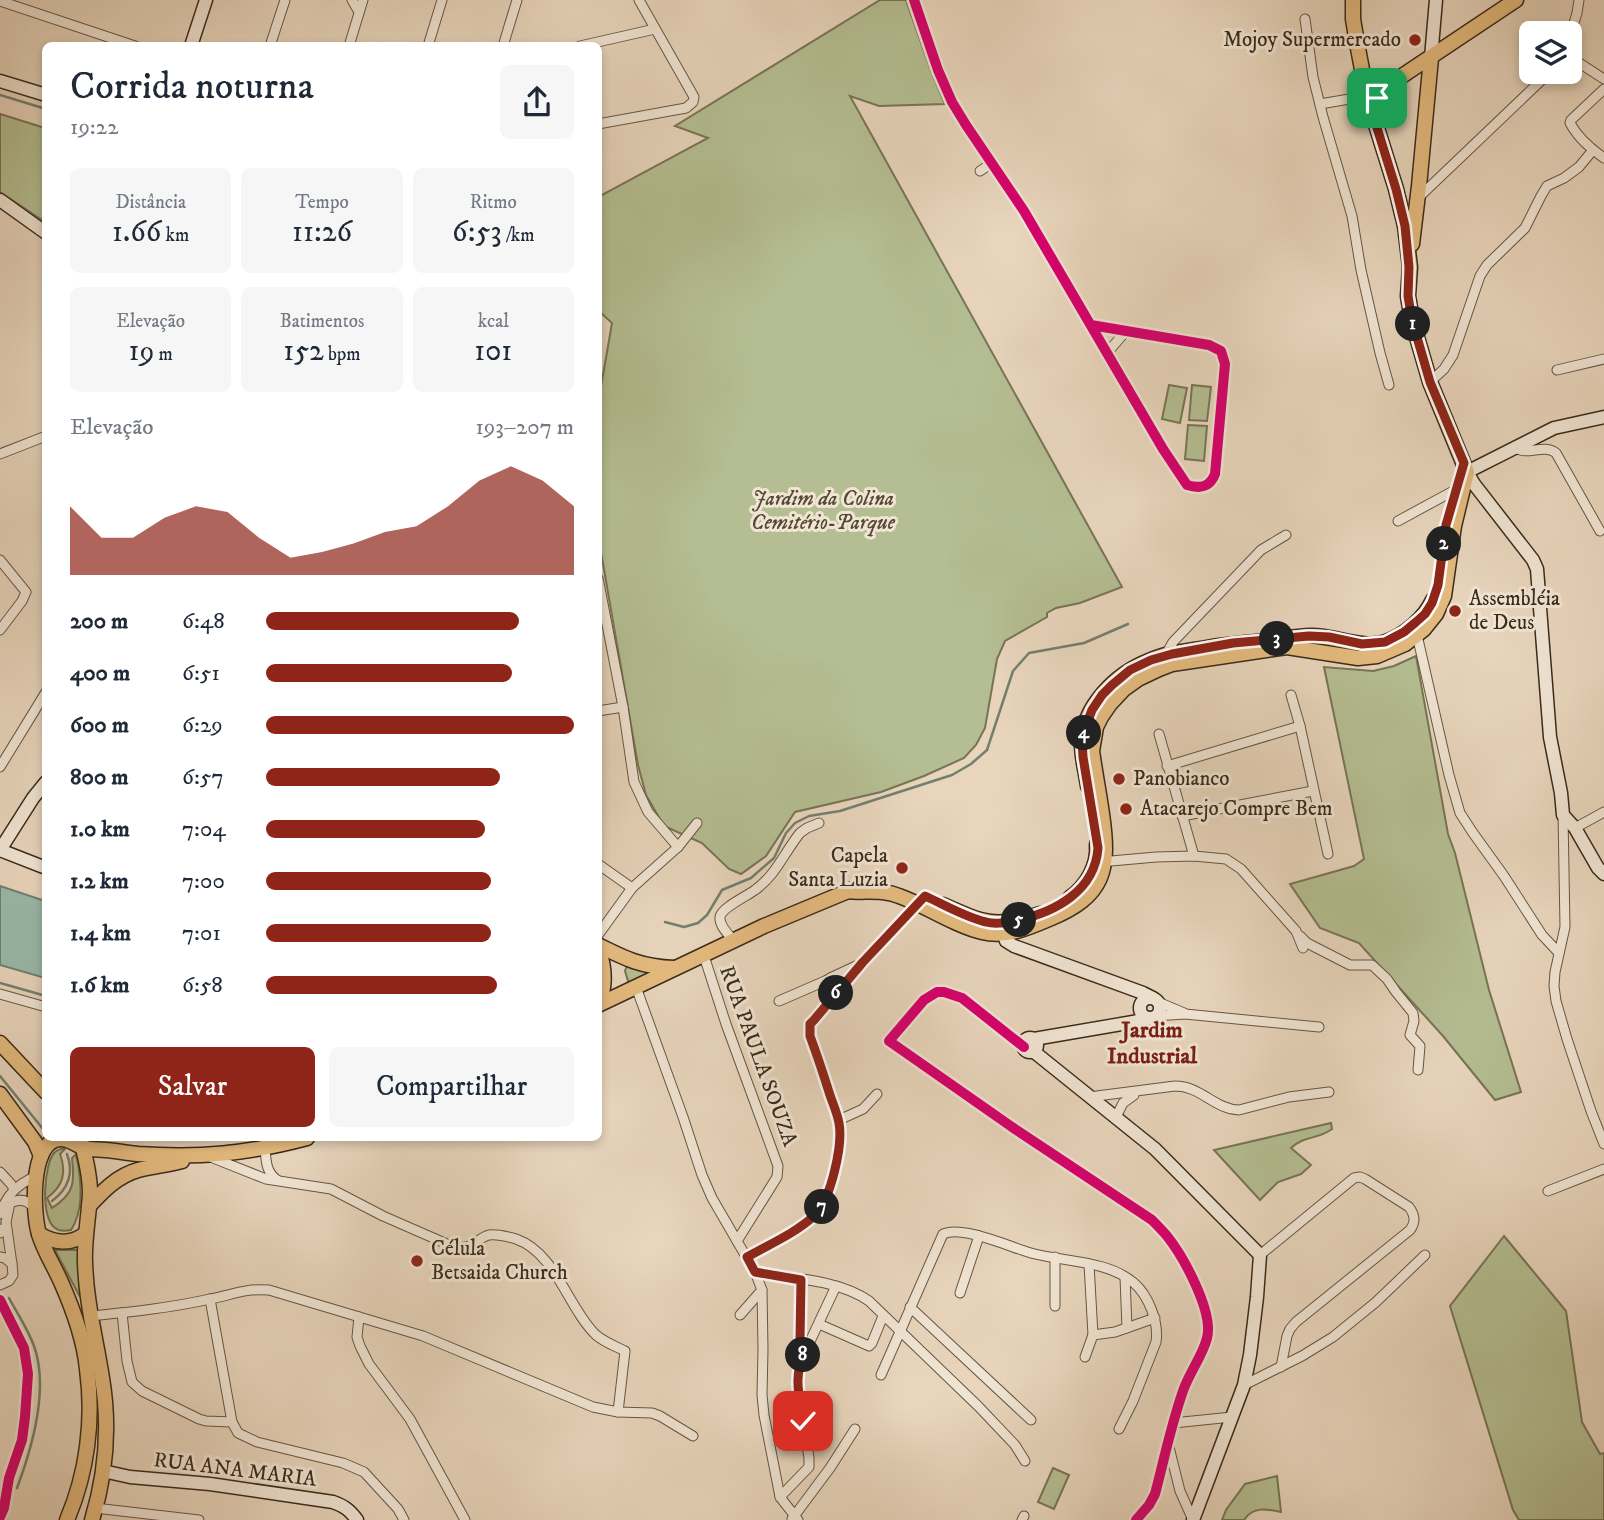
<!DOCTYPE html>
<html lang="pt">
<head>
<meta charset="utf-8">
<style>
	:root { --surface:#fff; --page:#f6f6f7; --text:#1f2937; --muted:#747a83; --accent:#8f2418 }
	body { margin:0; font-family:"IM FELL DW Pica",serif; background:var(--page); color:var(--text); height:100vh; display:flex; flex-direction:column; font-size:26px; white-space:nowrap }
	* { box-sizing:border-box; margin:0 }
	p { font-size:23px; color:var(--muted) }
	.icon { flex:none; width:38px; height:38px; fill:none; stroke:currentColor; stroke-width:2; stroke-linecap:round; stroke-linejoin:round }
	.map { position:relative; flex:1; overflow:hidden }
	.details { position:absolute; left:42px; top:42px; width:560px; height:1099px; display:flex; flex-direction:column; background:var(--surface); border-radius:10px; box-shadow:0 4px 10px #0003 }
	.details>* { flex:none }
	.controls { position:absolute; left:1519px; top:21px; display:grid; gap:14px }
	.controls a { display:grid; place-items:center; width:63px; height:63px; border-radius:10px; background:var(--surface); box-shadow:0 4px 10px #0003; font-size:35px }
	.pin { position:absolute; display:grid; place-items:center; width:60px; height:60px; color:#fff; margin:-30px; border-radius:14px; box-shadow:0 4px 10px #0006 }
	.km { position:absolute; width:35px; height:35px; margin:-18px; border-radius:50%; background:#222; color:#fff; font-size:19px; line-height:35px; text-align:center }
	.round { display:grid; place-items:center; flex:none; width:74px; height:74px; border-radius:10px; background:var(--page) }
	.summary { display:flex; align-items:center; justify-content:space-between; height:119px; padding:0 28px }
	h1 { font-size:38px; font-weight:600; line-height:52px }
	.metrics { display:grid; grid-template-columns:repeat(3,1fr); gap:10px; height:119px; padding:7px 28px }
	.metrics div { display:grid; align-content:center; border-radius:10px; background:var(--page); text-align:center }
	.metrics b { font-size:30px; font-weight:600 }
	.metrics small { font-size:19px; font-weight:400 }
	.metrics p { font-size:19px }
	.chart { height:196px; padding:14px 28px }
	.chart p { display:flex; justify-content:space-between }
	.chart svg { width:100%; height:126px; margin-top:7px; fill:var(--accent); opacity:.7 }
	.primary-button { display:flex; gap:14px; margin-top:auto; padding:14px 28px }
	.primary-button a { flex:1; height:80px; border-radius:10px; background:var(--accent); color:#fff; font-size:28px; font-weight:600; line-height:80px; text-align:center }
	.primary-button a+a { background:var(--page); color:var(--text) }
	ul { padding:0 28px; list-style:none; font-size:23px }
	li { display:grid; grid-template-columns:112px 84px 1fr; align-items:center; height:52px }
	li i { height:18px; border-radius:9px; background:var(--accent) }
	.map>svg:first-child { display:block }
	.green { fill:#b4be92; stroke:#777456; stroke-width:2 }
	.water { fill:#98b9aa; stroke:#728071; stroke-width:2 }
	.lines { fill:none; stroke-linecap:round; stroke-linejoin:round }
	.stream { stroke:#728071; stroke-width:2.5 }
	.street-casing { stroke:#665643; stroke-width:11 }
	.secondary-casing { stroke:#3a2b1b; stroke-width:15 }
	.primary-casing { stroke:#3a2b1b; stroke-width:17 }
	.street { stroke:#f0e4d3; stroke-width:9 }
	.secondary { stroke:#f0e4d3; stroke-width:12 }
	.primary { stroke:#e4ba7e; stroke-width:14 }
	.cycleway-casing { stroke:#f0e4d3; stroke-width:15 }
	.cycleway { stroke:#d6006c; stroke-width:10 }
	.route-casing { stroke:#fff; stroke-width:14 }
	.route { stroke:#8f2418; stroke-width:9 }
	.poi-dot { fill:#8f2418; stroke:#f0e4d3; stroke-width:2.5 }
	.labels { text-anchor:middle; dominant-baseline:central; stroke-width:6; stroke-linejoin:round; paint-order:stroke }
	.poi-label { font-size:21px; fill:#3a2b1b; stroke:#f0e4d3; text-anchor:start }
	.park-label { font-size:21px; font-style:italic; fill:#524833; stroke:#f0e4d3 }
	.street-label { font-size:21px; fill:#3a2b1b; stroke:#f0e4d3 }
	.neighbourhood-label { font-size:23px; font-weight:bold; fill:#7a1f14; stroke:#f0e4d3 }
</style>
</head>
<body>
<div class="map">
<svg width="1604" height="1520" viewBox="0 0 1604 1520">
	<rect width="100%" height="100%" fill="#e8d5bc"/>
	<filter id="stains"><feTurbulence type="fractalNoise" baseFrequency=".00286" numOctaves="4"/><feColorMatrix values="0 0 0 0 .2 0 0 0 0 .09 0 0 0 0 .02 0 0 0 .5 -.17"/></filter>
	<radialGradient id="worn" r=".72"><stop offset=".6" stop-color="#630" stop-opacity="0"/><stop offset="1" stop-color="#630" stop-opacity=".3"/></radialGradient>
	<g class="green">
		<polygon points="880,0 906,0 931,71 945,104 879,106 850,96 1122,587 1080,603 1056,608 1047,613 1047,617 1005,641 997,659 985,728 976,745 964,758 924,776 881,792 795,812 766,856 741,874 729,869 702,843 664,826 646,795 638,765 599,541 599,398 612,323 599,311 598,197 708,138 675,126"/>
		<polygon points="0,114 45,128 45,222 0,192"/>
		<polygon points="1169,385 1187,388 1180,423 1162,419"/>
		<polygon points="1192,385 1211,387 1207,421 1189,420"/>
		<polygon points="1188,425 1207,426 1204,461 1185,459"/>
		<polygon points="1416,656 1448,834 1455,853 1489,990 1521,1092 1495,1100 1443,1036 1359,943 1320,928 1290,884 1354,866 1364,859 1324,667 1373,671 1394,666"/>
		<polygon points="627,965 658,969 629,984 625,971"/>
		<path d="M 1331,1123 L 1332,1129 C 1317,1140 1305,1135 1291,1148 L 1311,1165 L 1301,1174 L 1278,1182 L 1260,1200 L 1214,1150 Z"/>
		<path d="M 64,1148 L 65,1149 L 60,1154 C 67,1173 63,1186 47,1198 L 52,1208 C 74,1194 75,1183 72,1158 L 76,1154 C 81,1177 85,1209 71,1230 C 66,1231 60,1232 55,1228 C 40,1218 44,1165 54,1153 C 58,1149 59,1150 64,1148 Z"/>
		<polygon points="1504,1236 1566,1311 1582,1422 1600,1454 1604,1453 1604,1520 1519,1520 1513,1510 1450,1306"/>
		<polygon points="55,1250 79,1250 80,1297"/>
		<polygon points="1053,1468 1069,1475 1054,1509 1038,1502"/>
		<path d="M 1277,1476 L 1281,1512 C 1267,1509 1253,1506 1244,1520 L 1222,1520 L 1226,1510 L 1245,1484 Z"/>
	</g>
	<polygon class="water" points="0,886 45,901 45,978 0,965"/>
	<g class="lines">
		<g class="stream">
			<polyline points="0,95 46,109"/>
			<polyline points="665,922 684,927 698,923 707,915 722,890 751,878 774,858 786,833 795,823 809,816 840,811 952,775 971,764 987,750 1013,671 1029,653 1084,643 1128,624"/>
			<polyline points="0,983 46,996"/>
			<polyline points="0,1076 43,1129"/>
			<path d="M 52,1201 C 68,1189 74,1173 67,1154"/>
			<path d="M 9,1298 C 17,1313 28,1329 34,1346 C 49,1388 32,1448 17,1488"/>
		</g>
		<defs>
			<g id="street">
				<polyline points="352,0 359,12"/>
				<path d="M 914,0 L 938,70 L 952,102 L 966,125 L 1024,211 L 1163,449 L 1187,485 C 1200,489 1210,487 1215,474 L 1225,364 L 1221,351 L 1209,345 L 1091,325"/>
				<polyline points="0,1 135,46"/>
				<polyline points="1305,19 1313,77 1323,117 1352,216 1361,270 1380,353 1389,385"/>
				<polyline points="1570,36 1577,13 1579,0"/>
				<polyline points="270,46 285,0"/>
				<polyline points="349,46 363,0"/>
				<polyline points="428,46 442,0"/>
				<polyline points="503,46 517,0"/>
				<polyline points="580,46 655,29"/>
				<polyline points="1570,57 1604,79"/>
				<path d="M 1604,89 L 1571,120 L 1570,123 C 1578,138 1590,148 1604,158"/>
				<polyline points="1320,104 1367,96"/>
				<polyline points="598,124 686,108 693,102 694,97 639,0"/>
				<polyline points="980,171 992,163"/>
				<polyline points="1418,198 1550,72"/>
				<polyline points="1107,353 1126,331"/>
				<polyline points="1557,370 1604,359"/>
				<polyline points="1430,382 1444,369 1453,355 1480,276 1487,265 1525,228 1541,196 1547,186 1564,178 1579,167 1593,150"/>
				<path d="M 1514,447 C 1527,457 1543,443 1556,453 L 1600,531"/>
				<polyline points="0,454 46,436"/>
				<polyline points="1398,521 1455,490"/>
				<polyline points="0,560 26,592 22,601 0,630"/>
				<polyline points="598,578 623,707 634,782 648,812 678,847"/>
				<polyline points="1417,635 1449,775 1460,813 1473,833 1504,876 1542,935 1559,953"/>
				<polyline points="1165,656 1173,642 1261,550 1286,535"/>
				<polyline points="1291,695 1300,726 1328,854"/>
				<polyline points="598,711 623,707"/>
				<polyline points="1159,734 1194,856"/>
				<polyline points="1167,766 1300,726"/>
				<polyline points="0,767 46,692"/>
				<polyline points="1563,815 1565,927 1555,972 1554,986 1556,1001 1567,1039 1591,1111 1604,1144"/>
				<polyline points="1182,816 1313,791"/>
				<polyline points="1575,828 1604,812"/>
				<polyline points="1100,862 1156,857 1194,856 1226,859 1241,869 1296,931 1303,948"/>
				<polyline points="598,864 632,888"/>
				<polyline points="598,935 632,888 678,847 697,823"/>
				<polyline points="1300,936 1307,943 1350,965 1372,965 1387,979 1396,992 1413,1013 1414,1021 1410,1035 1420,1046 1418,1070"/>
				<path d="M 734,941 C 729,935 719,926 720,917 C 721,908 747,896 755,890 C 776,875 784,853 800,833 L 807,828 L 819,823"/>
				<polyline points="704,956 726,1024 778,1166 777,1177 737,1241"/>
				<polyline points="830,978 858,965"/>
				<polyline points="636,987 683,1117 702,1175 712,1198 755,1272 762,1290 763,1350 762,1395 764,1415 780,1497 798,1520"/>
				<polyline points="839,990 925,896"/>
				<polyline points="0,994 46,1007"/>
				<polyline points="779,1001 825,981"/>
				<polyline points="1158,1002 1184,1013"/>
				<polyline points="1155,1016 1185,1014 1319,1027"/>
				<path d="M 1024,1047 L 962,998 L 944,992 L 937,992 L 924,1000 L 889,1041 L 1012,1127 L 1152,1220 C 1157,1225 1162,1230 1167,1236 C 1183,1256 1214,1312 1207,1338 C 1203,1355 1189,1373 1183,1391 C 1171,1425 1164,1460 1155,1494 L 1149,1505 L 1136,1520"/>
				<path d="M 1089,1097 L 1175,1086 C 1201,1086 1214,1109 1239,1110 L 1289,1097 L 1329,1092"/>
				<polyline points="1116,1117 1123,1103 1134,1095"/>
				<polyline points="839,1120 863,1109 877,1094"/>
				<path d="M 265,1148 C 266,1161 266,1172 277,1180"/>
				<path d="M 208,1156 L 266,1179 L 331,1189 L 383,1216 L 454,1247 C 474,1250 475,1239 489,1235 C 497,1234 509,1237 516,1239 C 556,1253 568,1308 596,1335 C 604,1342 615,1346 625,1351 L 618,1412"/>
				<polyline points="0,1172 11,1184 14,1189"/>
				<polyline points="1548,1191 1604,1169"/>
				<path d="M 0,1214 C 7,1194 17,1185 36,1176"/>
				<polyline points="0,1229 0,1233"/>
				<path d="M 1260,1255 L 1354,1178 L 1360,1177 L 1365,1179 L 1409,1207 C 1415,1215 1416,1222 1410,1230 L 1296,1322 L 1290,1329 L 1287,1336 L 1281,1367"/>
				<polyline points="0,1257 5,1258 12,1264 13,1275 9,1281 0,1285"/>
				<path d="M 747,1257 C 770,1244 808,1229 822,1206 C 831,1193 834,1175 836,1160 C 838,1148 841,1134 839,1122 C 833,1092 815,1061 809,1030 L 810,1024 L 814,1020 L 837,992 C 842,983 835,977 827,980 L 823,986 L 824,991 L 830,995 L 835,994"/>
				<polyline points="1055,1257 1055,1306"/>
				<path d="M 12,1264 L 6,1222 L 10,1203 C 20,1198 28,1200 34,1208"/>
				<polyline points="1089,1264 1093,1335"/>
				<path d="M 755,1272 C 791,1278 840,1280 869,1301 L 978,1406 L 1015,1445 L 1025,1461"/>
				<polyline points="1125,1277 1127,1328"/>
				<polyline points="801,1280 800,1340 801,1345 805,1351"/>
				<polyline points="960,1293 979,1236"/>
				<polyline points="210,1299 232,1422 238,1433 257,1442 343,1463 364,1472 398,1509 404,1520"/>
				<polyline points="0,1300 24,1348 28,1374 25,1417 22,1440 9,1478 4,1508 0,1517"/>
				<polyline points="910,1307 1031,1420"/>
				<polyline points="122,1313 127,1361 132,1382 142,1391 199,1419 206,1421 232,1422"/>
				<polyline points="740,1315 762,1290"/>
				<path d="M 90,1316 C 130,1312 170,1308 210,1299 C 232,1295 245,1288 269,1290 L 423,1336 L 593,1407 L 618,1412 L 652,1413 L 660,1416 L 693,1436"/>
				<polyline points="359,1317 357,1337 360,1346 369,1364 410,1419 465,1520"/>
				<polyline points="819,1324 869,1346 872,1343 883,1316"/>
				<polyline points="1085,1357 1093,1335 1115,1332 1155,1318"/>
				<path d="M 881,1375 L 943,1234 C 962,1225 1010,1247 1031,1253 C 1064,1262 1107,1260 1134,1283 C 1149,1296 1159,1323 1156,1342 L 1133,1401 L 1119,1429"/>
				<polyline points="1244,1385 1302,1356 1333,1337 1376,1302 1425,1255"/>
				<polyline points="1173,1423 1232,1417"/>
				<polyline points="1169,1447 1180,1491 1193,1520"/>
				<polyline points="780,1497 809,1467 809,1458 797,1383 798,1367 836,1286"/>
				<polyline points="95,1508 199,1520"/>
				<polyline points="792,1519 830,1468 855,1429"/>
				<polyline points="1022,1520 1024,1516"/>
			</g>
			<g id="secondary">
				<polyline points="191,46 206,0"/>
				<polyline points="1431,58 1436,0"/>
				<polyline points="0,81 46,95"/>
				<polyline points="0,200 46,233"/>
				<polyline points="1604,417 1554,428 1467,472 1474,484 1533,560 1537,569 1550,737 1561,793 1563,815 1575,828 1598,868 1604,874"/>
				<polyline points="0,850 33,798 46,782"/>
				<polyline points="0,850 46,868"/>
				<polyline points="1001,926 1006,941 1014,946 1143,993 1153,998"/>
				<circle cx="1150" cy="1008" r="10"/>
				<circle cx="1030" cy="1045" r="7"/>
				<polyline points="1034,1039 1133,1022 1149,1018"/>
				<polyline points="1033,1051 1155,1149 1260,1255 1257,1297 1250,1355 1244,1385 1193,1520"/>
				<path d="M 103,1471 L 130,1477 L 210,1484 L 333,1502 C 344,1506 350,1510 357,1520"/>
			</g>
			<g id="primary">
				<polyline points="1373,114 1377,98 1384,88 1516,0"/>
				<polyline points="1412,244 1419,186 1431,58"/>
				<path d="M 1088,786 C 1086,772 1082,758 1082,744 C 1083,706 1116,674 1149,661 C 1168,652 1191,651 1212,647 C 1233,644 1254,642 1275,640 C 1288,638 1300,636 1312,636 C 1336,636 1364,650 1386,642 C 1405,635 1425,618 1433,600"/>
				<path d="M 846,891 C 864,893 882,889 899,896 C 927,906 953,925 982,932 C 1005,938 1028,928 1049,919 C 1105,896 1110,870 1102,814 C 1099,793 1095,772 1092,751 L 1096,727 L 1101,717 L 1110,704 L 1124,689 L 1138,679 L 1159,669 L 1172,664 L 1287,647 L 1358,658 L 1377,656 L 1405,644 L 1424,629 L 1436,614 L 1444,596 L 1454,526 L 1467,472 L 1430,382 L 1412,320 L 1408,296 L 1410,267 L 1405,226 L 1396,189 L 1367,96 L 1357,43 L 1353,19 L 1353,0"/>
				<path d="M 1070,898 C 1087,886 1099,865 1097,844"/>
				<path d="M 943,905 C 983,923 997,929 1040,914"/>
				<path d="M 598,945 C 626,959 642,967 674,968"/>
				<path d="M 598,947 C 604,965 607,986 598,1004"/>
				<polyline points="598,1005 764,926 853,889"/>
				<polyline points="0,1043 46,1092"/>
				<polyline points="0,1094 35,1142 41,1156"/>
				<path d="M 81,1141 C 86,1159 90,1175 90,1193 C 89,1216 84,1239 85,1262 C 86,1302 96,1339 102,1378 C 110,1426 106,1474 92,1520"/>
				<path d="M 89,1206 C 103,1191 117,1176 138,1170 C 153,1166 168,1165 182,1161"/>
				<path d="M 39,1234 C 54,1243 71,1245 85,1234"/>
				<path d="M 67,1520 C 87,1473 94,1420 87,1369 C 84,1339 73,1309 61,1282 C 54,1266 44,1251 39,1234 C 33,1214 30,1149 55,1140 C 68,1136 74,1145 85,1148 C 92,1150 100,1149 106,1150 C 117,1151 127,1153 138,1154 C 199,1158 247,1154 307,1138"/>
			</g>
		</defs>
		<use href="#street" class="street-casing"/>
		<use href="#secondary" class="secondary-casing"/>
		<use href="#primary" class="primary-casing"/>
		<use href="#street" class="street"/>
		<use href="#secondary" class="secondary"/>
		<use href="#primary" class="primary"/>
		<defs>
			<g id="cycleway">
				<path d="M 914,0 L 938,70 L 952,102 L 966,125 L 1024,211 L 1163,449 L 1187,485 C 1200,489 1210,487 1215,474 L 1225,364 L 1221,351 L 1209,345 L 1091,325"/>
				<path d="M 1024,1047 L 962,998 L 944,992 L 937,992 L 924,1000 L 889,1041 L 1012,1127 L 1152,1220 C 1157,1225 1162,1230 1167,1236 C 1183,1256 1214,1312 1207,1338 C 1203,1355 1189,1373 1183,1391 C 1171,1425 1164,1460 1155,1494 L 1149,1505 L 1136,1520"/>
				<polyline points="0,1300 24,1348 28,1374 25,1417 22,1440 9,1478 4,1508 0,1517"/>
			</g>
		</defs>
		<use href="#cycleway" class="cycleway-casing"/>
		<use href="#cycleway" class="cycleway"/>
	</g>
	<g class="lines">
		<defs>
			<path id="route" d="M 803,1421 C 799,1395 793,1376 805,1352 L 800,1340 L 801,1280 L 755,1272 L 747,1257 C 770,1244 796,1233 815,1215 C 831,1199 843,1145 839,1123 C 837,1112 832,1102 829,1092 C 823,1073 817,1055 810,1036 L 810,1024 L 814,1020 L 863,962 L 925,896 C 945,905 965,917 986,922 C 997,925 1007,922 1018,920 C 1055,912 1095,891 1098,848 L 1083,757 L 1082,741 L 1085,728 L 1092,710 L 1102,695 L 1112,685 L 1130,670 L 1151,660 L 1172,654 L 1233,643 L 1309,636 L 1329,637 L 1362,644 L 1385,642 L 1404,632 L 1416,622 L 1425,614 L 1432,603 L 1438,585 L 1446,525 L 1464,463 L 1430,382 L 1412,320 L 1408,296 L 1409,267 L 1405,226 L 1396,189 L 1373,115 L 1377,98"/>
		</defs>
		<use href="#route" class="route-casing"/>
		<use href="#route" class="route"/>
	</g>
	<g class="poi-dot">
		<circle cx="1415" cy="40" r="7"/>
		<circle cx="1455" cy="611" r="7"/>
		<circle cx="1119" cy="779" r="7"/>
		<circle cx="1126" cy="809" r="7"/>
		<circle cx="902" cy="868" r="7"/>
		<circle cx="417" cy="1261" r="7"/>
	</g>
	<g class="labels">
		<g class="poi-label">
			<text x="1401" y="40" text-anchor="end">Mojoy Supermercado</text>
			<text x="1469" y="599">Assembléia<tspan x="1469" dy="24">de Deus</tspan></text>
			<text x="1133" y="779">Panobianco</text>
			<text x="1140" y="809">Atacarejo Compre Bem</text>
			<text x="888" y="856" text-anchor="end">Capela<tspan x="888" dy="24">Santa Luzia</tspan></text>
			<text x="431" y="1249">Célula<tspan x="431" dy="24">Betsaida Church</tspan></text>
		</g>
		<g class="park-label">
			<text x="823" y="499">Jardim da Colina<tspan x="823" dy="24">Cemitério-Parque</tspan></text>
		</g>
		<g class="street-label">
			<text transform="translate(758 1056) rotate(70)">RUA PAULA SOUZA</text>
			<text transform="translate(235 1470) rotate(7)">RUA ANA MARIA</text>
		</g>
		<g class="neighbourhood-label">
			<text x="1152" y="1030">Jardim<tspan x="1152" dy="26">Industrial</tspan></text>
		</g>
	</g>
	<rect width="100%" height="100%" filter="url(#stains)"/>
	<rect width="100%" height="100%" fill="url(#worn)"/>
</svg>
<div class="controls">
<a><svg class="icon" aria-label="layers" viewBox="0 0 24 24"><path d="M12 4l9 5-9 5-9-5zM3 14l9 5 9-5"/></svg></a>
</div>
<div class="pin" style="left:1377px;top:98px;background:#1e9e55"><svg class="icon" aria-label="arrive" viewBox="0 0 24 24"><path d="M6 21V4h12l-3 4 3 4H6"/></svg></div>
<div class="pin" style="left:803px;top:1421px;background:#d93025"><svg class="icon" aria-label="check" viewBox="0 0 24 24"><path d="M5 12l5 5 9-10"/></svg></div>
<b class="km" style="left:1413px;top:324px">1</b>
<b class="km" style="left:1444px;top:544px">2</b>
<b class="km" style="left:1277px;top:639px">3</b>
<b class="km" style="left:1084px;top:733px">4</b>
<b class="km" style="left:1019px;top:920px">5</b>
<b class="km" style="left:836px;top:993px">6</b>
<b class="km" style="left:822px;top:1207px">7</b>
<b class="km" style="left:803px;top:1355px">8</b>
<section class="details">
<div class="summary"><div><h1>Corrida noturna</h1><p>19:22</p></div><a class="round"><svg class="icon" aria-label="share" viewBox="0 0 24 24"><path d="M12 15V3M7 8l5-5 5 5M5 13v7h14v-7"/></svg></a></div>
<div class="metrics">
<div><p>Distância</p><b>1.66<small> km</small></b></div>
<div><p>Tempo</p><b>11:26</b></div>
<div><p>Ritmo</p><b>6:53<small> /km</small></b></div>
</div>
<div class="metrics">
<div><p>Elevação</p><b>19<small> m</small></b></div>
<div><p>Batimentos</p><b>152<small> bpm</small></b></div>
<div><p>kcal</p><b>101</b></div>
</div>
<div class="chart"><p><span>Elevação</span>193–207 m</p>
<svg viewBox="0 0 160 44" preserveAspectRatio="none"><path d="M0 44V20L10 31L20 31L30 24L40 20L50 22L60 31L70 38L80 36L90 33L100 29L110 27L120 20L130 11L140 6L150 11L160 20V44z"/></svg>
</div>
<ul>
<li><b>200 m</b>6:48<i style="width:82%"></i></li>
<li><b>400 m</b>6:51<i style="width:80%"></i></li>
<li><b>600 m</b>6:29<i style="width:100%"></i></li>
<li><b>800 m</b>6:57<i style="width:76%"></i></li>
<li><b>1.0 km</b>7:04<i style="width:71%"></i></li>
<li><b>1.2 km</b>7:00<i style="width:73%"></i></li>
<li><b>1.4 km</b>7:01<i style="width:73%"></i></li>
<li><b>1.6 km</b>6:58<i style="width:75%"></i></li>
</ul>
<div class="primary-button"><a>Salvar</a><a>Compartilhar</a></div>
</section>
</div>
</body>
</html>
